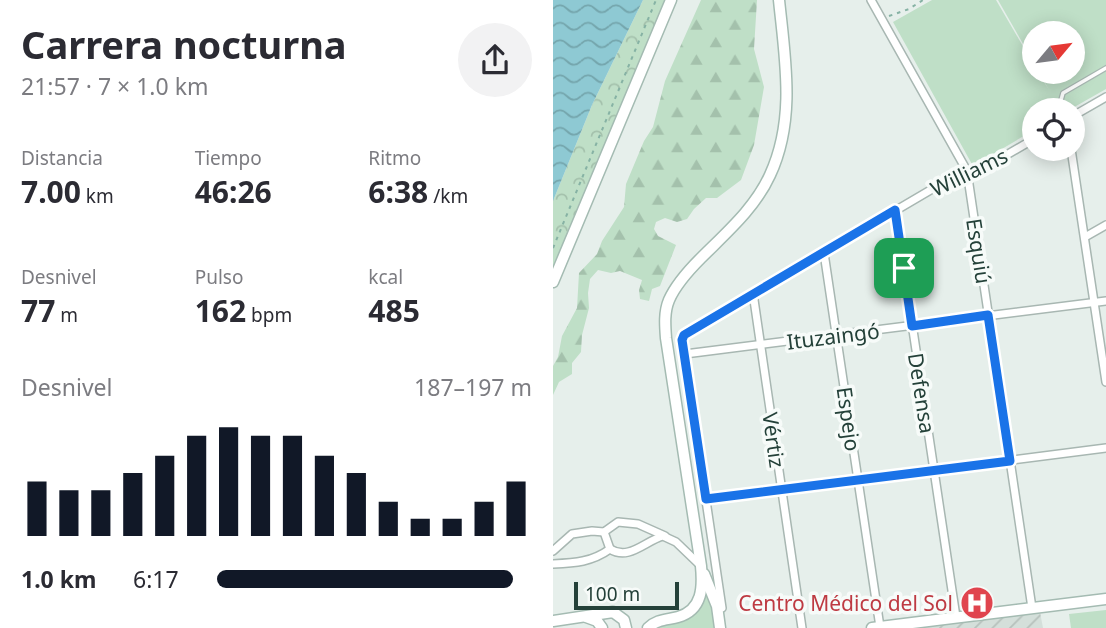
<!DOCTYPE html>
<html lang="es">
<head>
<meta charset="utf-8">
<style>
	:root { --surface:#fff; --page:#f2f2f3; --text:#2b2b33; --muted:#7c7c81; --accent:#111827 }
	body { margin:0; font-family:"Noto Sans",sans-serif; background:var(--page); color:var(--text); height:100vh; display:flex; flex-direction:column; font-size:26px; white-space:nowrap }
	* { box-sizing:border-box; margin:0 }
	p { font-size:23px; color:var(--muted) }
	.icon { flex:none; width:38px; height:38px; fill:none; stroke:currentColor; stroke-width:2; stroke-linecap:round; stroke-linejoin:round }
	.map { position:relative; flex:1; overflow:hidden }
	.panel { display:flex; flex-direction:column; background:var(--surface); width:553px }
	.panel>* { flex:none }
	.needle { width:46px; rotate:61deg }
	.tools { position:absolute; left:469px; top:21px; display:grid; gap:14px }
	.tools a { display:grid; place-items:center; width:63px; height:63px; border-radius:50%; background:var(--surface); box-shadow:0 4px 18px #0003; font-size:35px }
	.scale { position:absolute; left:21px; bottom:18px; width:105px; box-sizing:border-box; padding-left:7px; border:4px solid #244139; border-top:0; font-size:19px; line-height:24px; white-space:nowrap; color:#244139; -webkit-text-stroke:5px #f7fbf9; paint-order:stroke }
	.pin { position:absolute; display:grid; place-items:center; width:60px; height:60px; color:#fff; margin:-30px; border-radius:14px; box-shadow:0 4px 10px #0006 }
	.round { display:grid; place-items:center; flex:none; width:74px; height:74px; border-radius:37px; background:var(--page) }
	.overview { display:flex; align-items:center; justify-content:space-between; height:119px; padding:0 21px }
	h1 { font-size:38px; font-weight:700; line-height:52px }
	.metrics { display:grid; grid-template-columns:repeat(3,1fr); gap:10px; height:119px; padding:7px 21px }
	.metrics div { display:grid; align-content:center }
	.metrics b { font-size:30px; font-weight:700 }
	.metrics small { font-size:19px; font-weight:400 }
	.metrics p { font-size:19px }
	.chart { height:196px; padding:14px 21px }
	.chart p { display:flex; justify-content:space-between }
	.chart svg { width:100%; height:126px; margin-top:7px; stroke:var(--accent); stroke-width:6 }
	ul { padding:0 21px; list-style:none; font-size:23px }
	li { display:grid; grid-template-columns:112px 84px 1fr; align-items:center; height:52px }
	li i { height:18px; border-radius:9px; background:var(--accent) }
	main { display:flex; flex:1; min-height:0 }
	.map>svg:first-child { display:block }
	.industrial { fill:url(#industrial-furrows) }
	.grass { fill:#bfdfc7 }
	.forest { fill:url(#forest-firs) }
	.park { fill:url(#park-crowns) }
	.water { fill:url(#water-waves) }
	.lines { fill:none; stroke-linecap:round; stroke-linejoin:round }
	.service-casing { stroke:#a8b7b2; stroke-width:6 }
	.minor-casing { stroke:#a8b7b2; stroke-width:10 }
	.secondary-casing { stroke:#a4bbb2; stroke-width:13 }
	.path { stroke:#86b2a4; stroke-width:2; stroke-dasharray:3.5 5; stroke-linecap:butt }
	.service { stroke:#fff; stroke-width:3.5 }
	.minor { stroke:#fff; stroke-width:7 }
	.secondary { stroke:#fff; stroke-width:10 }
	.route-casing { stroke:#fff; stroke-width:14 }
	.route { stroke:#1a73e8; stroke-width:9 }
	.labels { text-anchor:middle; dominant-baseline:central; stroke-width:7; stroke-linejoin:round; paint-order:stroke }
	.street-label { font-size:21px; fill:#244139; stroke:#f7fbf9 }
	.health-label { font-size:21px; fill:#be3a42; stroke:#f7fbf9; text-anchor:end }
</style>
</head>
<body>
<main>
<section class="panel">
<div class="overview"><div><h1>Carrera nocturna</h1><p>21:57 · 7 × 1.0 km</p></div><a class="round"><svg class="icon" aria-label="share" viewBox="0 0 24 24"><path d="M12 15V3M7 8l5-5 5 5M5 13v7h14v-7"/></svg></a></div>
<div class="metrics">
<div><p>Distancia</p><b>7.00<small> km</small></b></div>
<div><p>Tiempo</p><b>46:26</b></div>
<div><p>Ritmo</p><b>6:38<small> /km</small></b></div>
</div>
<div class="metrics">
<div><p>Desnivel</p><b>77<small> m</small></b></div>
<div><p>Pulso</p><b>162<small> bpm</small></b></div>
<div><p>kcal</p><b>485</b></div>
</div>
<div class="chart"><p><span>Desnivel</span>187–197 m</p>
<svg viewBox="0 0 160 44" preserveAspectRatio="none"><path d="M5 44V25M15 44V28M25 44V28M35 44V22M45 44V16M55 44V9M65 44V6M75 44V9M85 44V9M95 44V16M105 44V22M115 44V32M125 44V38M135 44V38M145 44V32M155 44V25"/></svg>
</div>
<ul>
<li><b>1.0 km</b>6:17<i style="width:94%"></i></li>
</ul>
</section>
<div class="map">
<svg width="553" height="628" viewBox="0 0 553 628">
	<defs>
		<pattern id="industrial-furrows" width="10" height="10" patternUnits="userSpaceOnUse" patternTransform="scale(1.75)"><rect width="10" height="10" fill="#d4dfda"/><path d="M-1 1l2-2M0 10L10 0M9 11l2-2" fill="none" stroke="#b6c1bc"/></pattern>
		<pattern id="forest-firs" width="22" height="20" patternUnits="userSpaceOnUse" patternTransform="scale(1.75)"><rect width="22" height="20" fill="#bfdfc7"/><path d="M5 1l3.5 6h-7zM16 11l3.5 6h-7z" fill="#a4c1ac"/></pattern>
		<pattern id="park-crowns" width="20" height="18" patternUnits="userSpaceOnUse" patternTransform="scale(1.75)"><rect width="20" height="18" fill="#bfdfc7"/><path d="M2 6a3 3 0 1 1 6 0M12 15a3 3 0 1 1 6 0" fill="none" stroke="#a4c1ac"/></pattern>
		<pattern id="water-waves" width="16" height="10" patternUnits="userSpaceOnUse" patternTransform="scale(1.75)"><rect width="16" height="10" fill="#8ec9d3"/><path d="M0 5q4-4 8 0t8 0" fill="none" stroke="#74a5ac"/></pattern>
	</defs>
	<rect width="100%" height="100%" fill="#e6efeb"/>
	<polygon class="industrial" points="487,612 490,628 365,628"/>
	<g class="grass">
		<polygon points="379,0 443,0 481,65 481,72 485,72 496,90 486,72 520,72 520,33 481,33 481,63 445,0 553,0 553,89 516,110 481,110 481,130 420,166 340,22"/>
		<polygon points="153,589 159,603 161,628 99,628 122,620"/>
		<polygon points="553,610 553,628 518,628 516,614"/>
	</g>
	<polygon class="forest" points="148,0 204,0 201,49 211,87 201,145 188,180 164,198 153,198 141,209 134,219 124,222 112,218 103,222 101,229 105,236 123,245 107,286 99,289 96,301 87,299 86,290 89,280 67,271 58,273 45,270 37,279 35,293 36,308 29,335 28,352 19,363 19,374 6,382 0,395 0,366 5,357 9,336 24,308 26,273 44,254 49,241 71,207 73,184 91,141 100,127 112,81"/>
	<polygon class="park" points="90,0 113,0 0,274 0,201 39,105"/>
	<polygon class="water" points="0,0 90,0 39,105 0,201"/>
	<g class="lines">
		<defs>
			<polyline id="service" points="512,110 508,100 510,93 553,68"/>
			<g id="minor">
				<polyline points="318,0 414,171 479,608"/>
				<polyline points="520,116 553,97"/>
				<polyline points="518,149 553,382"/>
				<polyline points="342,210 403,617"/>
				<polyline points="532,237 553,225"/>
				<polyline points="271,253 327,627"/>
				<polyline points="200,293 249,628"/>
				<polyline points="132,354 553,301"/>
				<polyline points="153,499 553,448"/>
				<polyline points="51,532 57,549"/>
				<polyline points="0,551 19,534 39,531 51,532 65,522 85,524 112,536"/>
				<path d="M 0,564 C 22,563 39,562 57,549 C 76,561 92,541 110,536 L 123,542 L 148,566"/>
				<polyline points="169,608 129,339 131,335 403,175 431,168 481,139"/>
			</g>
			<g id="secondary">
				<polyline points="0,282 118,0"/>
				<polyline points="151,574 164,606 167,628"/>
				<polyline points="33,617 44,621 49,628"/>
				<polyline points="0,621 60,612 71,620 73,628"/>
				<path d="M 95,628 C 104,619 114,620 125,617 C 150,610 150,586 148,566 L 113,338 C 112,325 111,312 116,300 C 123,284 136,270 148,258 C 174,232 202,208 217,175 C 243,119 232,59 226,0"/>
				<polyline points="319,628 553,599"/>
			</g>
		</defs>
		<use href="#service" class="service-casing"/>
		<use href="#minor" class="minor-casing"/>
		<use href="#secondary" class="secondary-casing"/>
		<g class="path">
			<polyline points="336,16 356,9 370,0"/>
			<polyline points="0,248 103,0"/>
		</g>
		<use href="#service" class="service"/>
		<use href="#minor" class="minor"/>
		<use href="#secondary" class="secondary"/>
	</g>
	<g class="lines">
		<defs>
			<polygon id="route" points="342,210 359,326 435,315 457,461 153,499 129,340 131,335"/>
		</defs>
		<use href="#route" class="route-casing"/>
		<use href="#route" class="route"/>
	</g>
	<defs>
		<symbol id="hospital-disc" viewBox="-11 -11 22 22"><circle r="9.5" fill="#e0444e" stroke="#f7fbf9"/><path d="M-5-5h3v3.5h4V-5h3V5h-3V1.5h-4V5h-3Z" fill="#fff"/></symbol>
	</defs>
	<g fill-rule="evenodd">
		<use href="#hospital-disc" x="405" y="584" width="38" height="38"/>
	</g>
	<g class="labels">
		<g class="street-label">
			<text transform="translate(416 172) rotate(-26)">Williams</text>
			<text transform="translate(426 251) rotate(81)">Esquiú</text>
			<text transform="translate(280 336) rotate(-7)">Ituzaingó</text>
			<text transform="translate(369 393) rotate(81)">Defensa</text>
			<text transform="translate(296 419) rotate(82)">Espejo</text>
			<text transform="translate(221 440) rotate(82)">Vértiz</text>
		</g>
		<g class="health-label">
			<text x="400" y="603">Centro Médico del Sol</text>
		</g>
	</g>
</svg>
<div class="tools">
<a><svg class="needle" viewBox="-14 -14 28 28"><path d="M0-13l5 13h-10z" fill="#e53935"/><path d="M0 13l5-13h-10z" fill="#7c7c81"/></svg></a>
<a><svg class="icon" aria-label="locate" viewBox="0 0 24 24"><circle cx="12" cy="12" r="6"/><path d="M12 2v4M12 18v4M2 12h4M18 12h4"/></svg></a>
</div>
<div class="scale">100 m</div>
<div class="pin" style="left:351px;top:268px;background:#1e9e55"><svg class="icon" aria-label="arrive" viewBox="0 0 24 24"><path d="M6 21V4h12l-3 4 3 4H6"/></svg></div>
</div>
</main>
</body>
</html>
